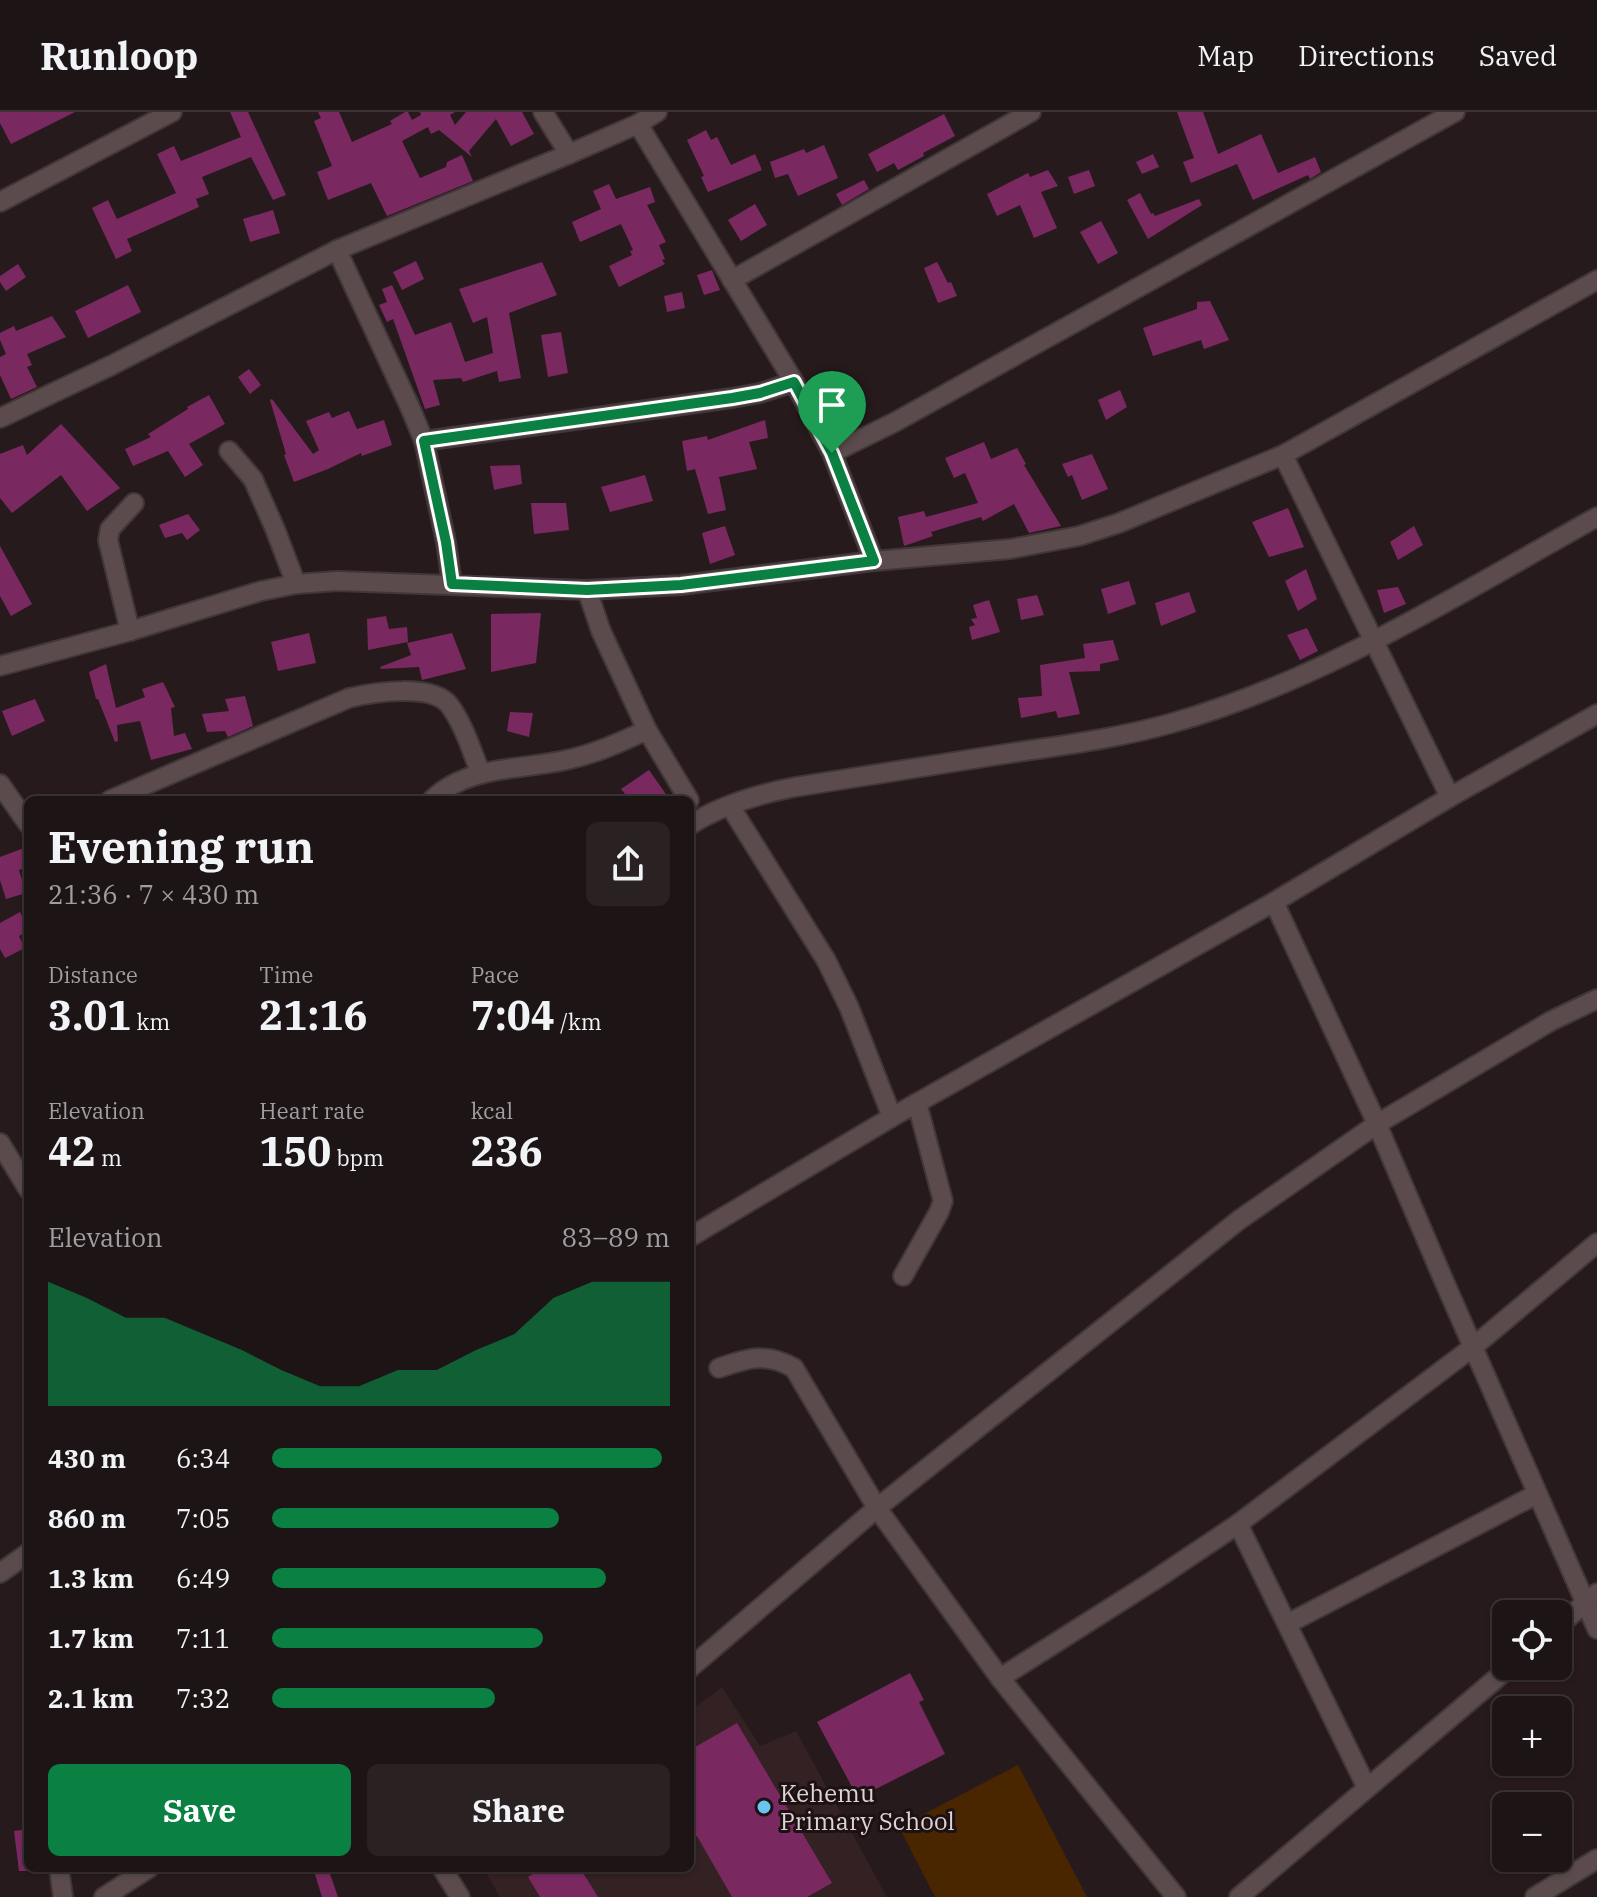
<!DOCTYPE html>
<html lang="en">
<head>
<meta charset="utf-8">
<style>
	:root { --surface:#1d1415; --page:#2a2122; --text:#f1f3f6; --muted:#a09ea0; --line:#3b3334; --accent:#0b8043 }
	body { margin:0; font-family:"IBM Plex Serif",serif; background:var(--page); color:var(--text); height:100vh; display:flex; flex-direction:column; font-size:30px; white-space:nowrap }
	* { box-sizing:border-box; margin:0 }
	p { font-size:26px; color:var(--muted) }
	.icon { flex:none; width:44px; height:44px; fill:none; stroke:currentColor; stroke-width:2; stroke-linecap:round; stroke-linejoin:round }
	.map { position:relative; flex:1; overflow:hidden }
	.panel { position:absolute; left:24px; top:684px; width:670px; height:1076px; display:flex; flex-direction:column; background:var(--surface); border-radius:12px; box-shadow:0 2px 6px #0004,0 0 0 2px var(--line) }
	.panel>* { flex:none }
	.controls { position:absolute; left:1492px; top:1488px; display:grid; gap:16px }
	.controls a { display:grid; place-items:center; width:80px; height:80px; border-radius:12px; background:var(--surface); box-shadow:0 2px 6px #0004,0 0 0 2px var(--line); font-size:40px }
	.pin { position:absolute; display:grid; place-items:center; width:68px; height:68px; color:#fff; margin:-82px -34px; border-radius:50% 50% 50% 0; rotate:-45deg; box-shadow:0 0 8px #0007 }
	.pin .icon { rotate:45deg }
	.round { display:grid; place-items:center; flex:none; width:84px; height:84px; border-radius:12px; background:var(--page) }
	.summary { display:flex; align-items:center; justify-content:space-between; height:136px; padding:0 24px }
	h1 { font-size:44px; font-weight:700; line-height:60px }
	.metrics { display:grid; grid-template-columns:repeat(3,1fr); gap:12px; height:136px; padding:8px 24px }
	.metrics div { display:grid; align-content:center }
	.metrics b { font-size:40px; font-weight:700 }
	.metrics small { font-size:22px; font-weight:400 }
	.metrics p { font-size:22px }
	.chart { height:224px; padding:16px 24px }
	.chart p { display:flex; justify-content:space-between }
	.chart svg { width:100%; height:144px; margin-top:8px; fill:var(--accent); opacity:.7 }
	.cta { display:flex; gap:16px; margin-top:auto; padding:16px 24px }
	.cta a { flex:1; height:92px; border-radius:12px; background:var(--accent); color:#fff; font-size:32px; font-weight:700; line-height:92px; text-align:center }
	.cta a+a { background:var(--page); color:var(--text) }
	ul { padding:0 24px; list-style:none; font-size:26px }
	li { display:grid; grid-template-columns:128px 96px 1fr; align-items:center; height:60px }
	li i { height:20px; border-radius:10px; background:var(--accent) }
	header { display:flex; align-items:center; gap:48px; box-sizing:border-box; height:112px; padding:0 40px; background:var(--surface); border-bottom:2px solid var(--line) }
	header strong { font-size:38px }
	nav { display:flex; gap:44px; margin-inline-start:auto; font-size:28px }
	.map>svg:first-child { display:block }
	.built { fill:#342124 }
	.green { fill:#492600 }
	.building { fill:#7a2960 }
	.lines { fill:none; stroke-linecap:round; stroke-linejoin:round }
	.minor-casing { stroke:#413738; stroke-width:22 }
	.minor { stroke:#5b4b4d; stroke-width:18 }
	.route-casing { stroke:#fff; stroke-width:16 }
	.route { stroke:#0b8043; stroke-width:10 }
	.poi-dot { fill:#6cc3f2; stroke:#1e1113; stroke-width:3 }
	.labels { text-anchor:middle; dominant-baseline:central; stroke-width:6; stroke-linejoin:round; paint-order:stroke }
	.poi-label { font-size:24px; fill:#ded4d6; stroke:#1e1113; text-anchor:start }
</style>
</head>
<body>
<header>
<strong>Runloop</strong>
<nav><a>Map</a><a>Directions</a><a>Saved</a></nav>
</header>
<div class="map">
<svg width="1597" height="1785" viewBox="0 0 1597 1785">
	<rect width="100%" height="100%" fill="#271a1c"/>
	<polygon class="built" points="722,1575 760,1634 796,1619 887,1785 500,1785 483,1756 690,1756 690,1599"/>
	<polygon class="green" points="1018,1653 1087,1785 935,1785 899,1715"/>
	<g class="building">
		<polygon points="0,0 75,0 11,32 0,11"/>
		<polygon points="230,0 248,0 286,83 273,88 251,45 202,65 209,82 196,87 199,95 127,127 132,139 116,147 92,96 108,88 117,107 176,81 157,42 174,34 181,49 241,25"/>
		<polygon points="318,0 339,0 352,30 392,12 390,9 405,0 408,0 412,8 421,3 420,0 455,0 450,3 455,13 466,0 522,0 534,22 511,34 496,7 469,39 472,45 439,18 431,22 428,15 402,29 420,66 446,55 447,50 462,43 473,69 387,104 371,71 328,88 317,60 332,54 314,9 321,6"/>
		<polygon points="1177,0 1203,0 1218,42 1261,22 1278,61 1315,45 1321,60 1310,67 1308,63 1253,88 1237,52 1191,71 1183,50 1194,46"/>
		<polygon points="944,2 955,24 923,41 924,44 898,58 894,51 877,60 868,42"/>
		<polygon points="706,18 711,28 717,25 731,53 755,42 762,58 708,80 701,65 704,64 687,28"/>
		<polygon points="824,33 838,66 798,84 788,62 775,66 770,50 804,37 806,41"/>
		<polygon points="1153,42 1159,55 1142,62 1136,50"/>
		<polygon points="1048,58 1058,74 1041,80 1057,116 1034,126 1020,93 997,104 987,82 1028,61 1030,65"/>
		<polygon points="1089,58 1095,74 1074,82 1068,65"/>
		<polygon points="864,68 869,77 842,93 836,82"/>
		<polygon points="609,72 616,87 650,75 655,90 647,93 666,130 659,133 665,147 662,148 665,152 619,175 609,154 632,143 630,139 633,138 621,112 580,130 572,110 601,97 593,79"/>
		<polygon points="1140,81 1151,102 1153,101 1155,104 1199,87 1202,93 1148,127 1127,88"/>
		<polygon points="755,92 767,113 741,129 728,108"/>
		<polygon points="273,98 280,121 250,130 243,107"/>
		<polygon points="1101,109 1118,141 1098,152 1080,120"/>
		<polygon points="416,149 424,167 402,178 393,160"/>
		<polygon points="542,150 557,183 509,201 521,266 499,270 497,259 463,270 461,266 433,268 440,293 425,297 393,207 387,210 379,193 387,190 382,177 392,173 415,223 451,210 465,250 493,241 487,205 473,211 459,177"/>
		<polygon points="937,150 948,171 951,170 957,184 938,191 924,156"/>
		<polygon points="18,152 26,165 6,179 0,170 0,164"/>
		<polygon points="712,158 720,178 704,183 697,163"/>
		<polygon points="128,173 141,200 88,226 75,199"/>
		<polygon points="682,180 685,196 667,200 664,184"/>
		<polygon points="1210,189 1229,228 1204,237 1201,228 1153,244 1143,216 1197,197 1197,190"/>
		<polygon points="52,204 66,225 27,242 32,253 27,255 37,275 11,287 0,263 0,245 6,242 0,228 0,221 14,214 16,219"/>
		<polygon points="561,220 568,261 548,265 541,223"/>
		<polygon points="249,257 261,273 250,282 238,265"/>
		<polygon points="1120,278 1127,295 1106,308 1098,288"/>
		<polygon points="209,283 225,312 189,332 203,353 185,365 168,339 133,354 125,337 151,325 148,322 188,297 187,295"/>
		<polygon points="272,287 313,342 319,338 306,309 329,300 332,306 349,299 357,317 384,308 392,333 362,344 361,341 328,357 294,370 284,343 286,342 270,288"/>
		<polygon points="765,308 768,326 749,330 757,357 719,365 726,398 708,402 695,357 687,359 682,329 707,324 708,328"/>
		<polygon points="61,312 120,376 87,399 61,363 12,401 0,386 0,342 23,333 27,343"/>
		<polygon points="984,330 991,347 1017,336 1026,352 1024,353 1061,414 1029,421 1014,392 983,409 981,405 931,420 933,424 904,434 898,405 924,399 926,405 978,391 965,361 954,366 945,346"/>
		<polygon points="1092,342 1108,377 1082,388 1072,363 1068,365 1062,352"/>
		<polygon points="520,353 522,372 494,378 490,354"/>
		<polygon points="645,363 653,389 610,400 601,375"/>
		<polygon points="531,391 566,391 569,418 534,422"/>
		<polygon points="1288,396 1304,435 1269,445 1252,410"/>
		<polygon points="188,402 200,418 187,428 182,421 165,426 159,413"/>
		<polygon points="725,414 735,443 710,452 702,421"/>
		<polygon points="1414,414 1423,433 1398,448 1390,430"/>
		<polygon points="0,434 32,492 11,504 0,484"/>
		<polygon points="1306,457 1317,487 1298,499 1285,469"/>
		<polygon points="1129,469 1136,492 1108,502 1101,477"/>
		<polygon points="1398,475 1406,492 1384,501 1377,478"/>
		<polygon points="1189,480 1196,500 1161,514 1155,491"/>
		<polygon points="1037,483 1044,503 1021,508 1017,487"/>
		<polygon points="989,488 1000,520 972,528 969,515 975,513 971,507 977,506 973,493"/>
		<polygon points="541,501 536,551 491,560 491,502"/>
		<polygon points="386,504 389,517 407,515 408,530 368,538 367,507"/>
		<polygon points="1307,516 1318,539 1300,548 1287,523"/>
		<polygon points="309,521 316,551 278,559 271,530"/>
		<polygon points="452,521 466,557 422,568 419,555 381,557 380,555 411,543 407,531"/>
		<polygon points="1113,528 1119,548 1100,552 1100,559 1069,560 1080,602 1058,606 1056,599 1021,606 1018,586 1042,584 1040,553 1085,546 1083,532"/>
		<polygon points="106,552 116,596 145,585 142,577 163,570 175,595 171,596 174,624 185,621 192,637 151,648 140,609 117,613 118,629 115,630 98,587 96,587 89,560"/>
		<polygon points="245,584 253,614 228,625 225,619 207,620 202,602 229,599 225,587"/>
		<polygon points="35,587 45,609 12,624 2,599"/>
		<polygon points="510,600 533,601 529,625 507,619"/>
		<polygon points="649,658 670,688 630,688 621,677"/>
		<polygon points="24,736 28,755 19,758 26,781 6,787 0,768 0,745"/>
		<polygon points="20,800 28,816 28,819 19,824 25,836 5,846 0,837 0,811"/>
		<polygon points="910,1561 924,1588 919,1590 945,1642 858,1686 817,1610"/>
		<polygon points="737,1611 832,1771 807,1785 732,1785 697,1724 695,1725 690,1716 690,1638"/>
		<polygon points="28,1717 28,1759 19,1759 14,1719"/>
		<polygon points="313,1756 328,1756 338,1785 322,1785"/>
		<polygon points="542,1756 580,1756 598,1785 540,1785 528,1765"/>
	</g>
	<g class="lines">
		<defs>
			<g id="minor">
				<polyline points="543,0 569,42"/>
				<polyline points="638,12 794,270 832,341 874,449"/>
				<polyline points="0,90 172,0"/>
				<polyline points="337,138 409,293 424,329 446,430 452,472"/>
				<polyline points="732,168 1031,0"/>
				<polyline points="0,306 112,253 337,138 569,42 638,12 657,0"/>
				<polyline points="424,329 732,286 760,281 794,270"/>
				<polyline points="229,339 253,367 275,417 296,472"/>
				<polyline points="832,341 895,310 1455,0"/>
				<polyline points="1283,343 1450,685"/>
				<polyline points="587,478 601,519 647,618 689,688"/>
				<polyline points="130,519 108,428 110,417 134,391"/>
				<polyline points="0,554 130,519 261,479 296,472 337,469 587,478 681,473 874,449 1010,437 1079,424 1119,411 1283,343 1597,168"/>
				<polyline points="0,672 28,712"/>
				<path d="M 110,688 L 349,586 C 374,580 433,571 450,594 C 464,613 472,640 481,662"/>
				<path d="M 432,688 C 467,653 522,658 566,648 C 595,642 621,630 647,618"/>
				<polyline points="730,694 826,848 849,895 892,1005"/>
				<path d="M 690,713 C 721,693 759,682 795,675 C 867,663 939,652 1011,641 C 1065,633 1119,626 1172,611 C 1324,568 1460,481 1597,405"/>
				<polyline points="1274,790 1377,1012 1444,1169 1597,1517"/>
				<polyline points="0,1031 28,1077"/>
				<polyline points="690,1125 892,1005 1274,790 1450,685 1597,602"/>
				<polyline points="903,1164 939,1100 943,1089 917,991"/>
				<path d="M 719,1256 C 747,1246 767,1240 794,1256 L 877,1396 L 1000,1566 L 1176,1785"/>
				<polyline points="1238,1412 1367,1676"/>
				<polyline points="0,1461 28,1441"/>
				<polyline points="1287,1512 1537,1382"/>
				<polyline points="1558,1514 1597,1481"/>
				<polyline points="690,1556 877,1396 1239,1108 1377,1012 1551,909 1597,887"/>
				<polyline points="1000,1566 1153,1469 1238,1412 1473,1235 1597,1131"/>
				<polyline points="59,1756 63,1785"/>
				<polyline points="442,1756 460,1785"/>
				<polyline points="104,1785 149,1756"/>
				<polyline points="1239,1785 1511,1554"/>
				<polyline points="1535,1785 1597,1747"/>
			</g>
		</defs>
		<use href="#minor" class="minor-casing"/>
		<use href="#minor" class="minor"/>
	</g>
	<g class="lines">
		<defs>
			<polygon id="route" points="794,270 832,341 874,449 681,473 587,478 452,472 446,430 424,329 732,286 760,281"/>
		</defs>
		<use href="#route" class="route-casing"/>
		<use href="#route" class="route"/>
	</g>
	<circle class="poi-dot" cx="764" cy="1695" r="8"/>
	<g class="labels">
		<g class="poi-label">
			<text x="780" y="1681">Kehemu<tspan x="780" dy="28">Primary School</tspan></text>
		</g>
	</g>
</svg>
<div class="controls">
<a><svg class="icon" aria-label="locate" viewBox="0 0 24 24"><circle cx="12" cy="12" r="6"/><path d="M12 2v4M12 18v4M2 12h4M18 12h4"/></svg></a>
<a>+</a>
<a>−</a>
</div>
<div class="pin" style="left:832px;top:341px;background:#1e9e55"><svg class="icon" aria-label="arrive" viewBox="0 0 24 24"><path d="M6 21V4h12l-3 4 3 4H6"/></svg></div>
<section class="panel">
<div class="summary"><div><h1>Evening run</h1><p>21:36 · 7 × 430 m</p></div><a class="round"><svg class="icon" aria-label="share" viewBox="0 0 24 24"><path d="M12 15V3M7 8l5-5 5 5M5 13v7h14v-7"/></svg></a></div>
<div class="metrics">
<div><p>Distance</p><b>3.01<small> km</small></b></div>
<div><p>Time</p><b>21:16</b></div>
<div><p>Pace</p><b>7:04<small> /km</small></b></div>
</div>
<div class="metrics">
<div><p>Elevation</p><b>42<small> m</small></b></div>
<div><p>Heart rate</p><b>150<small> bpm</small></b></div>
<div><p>kcal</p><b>236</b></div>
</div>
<div class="chart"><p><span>Elevation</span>83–89 m</p>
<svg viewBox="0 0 160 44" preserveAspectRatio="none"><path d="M0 44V6L10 11L20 17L30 17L40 22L50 27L60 33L70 38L80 38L90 33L100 33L110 27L120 22L130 11L140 6L150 6L160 6V44z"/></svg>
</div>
<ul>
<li><b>430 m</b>6:34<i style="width:98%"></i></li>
<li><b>860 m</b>7:05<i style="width:72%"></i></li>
<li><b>1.3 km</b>6:49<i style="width:84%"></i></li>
<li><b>1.7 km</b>7:11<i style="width:68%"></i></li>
<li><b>2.1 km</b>7:32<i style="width:56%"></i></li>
</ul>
<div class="cta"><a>Save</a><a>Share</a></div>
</section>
</div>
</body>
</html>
